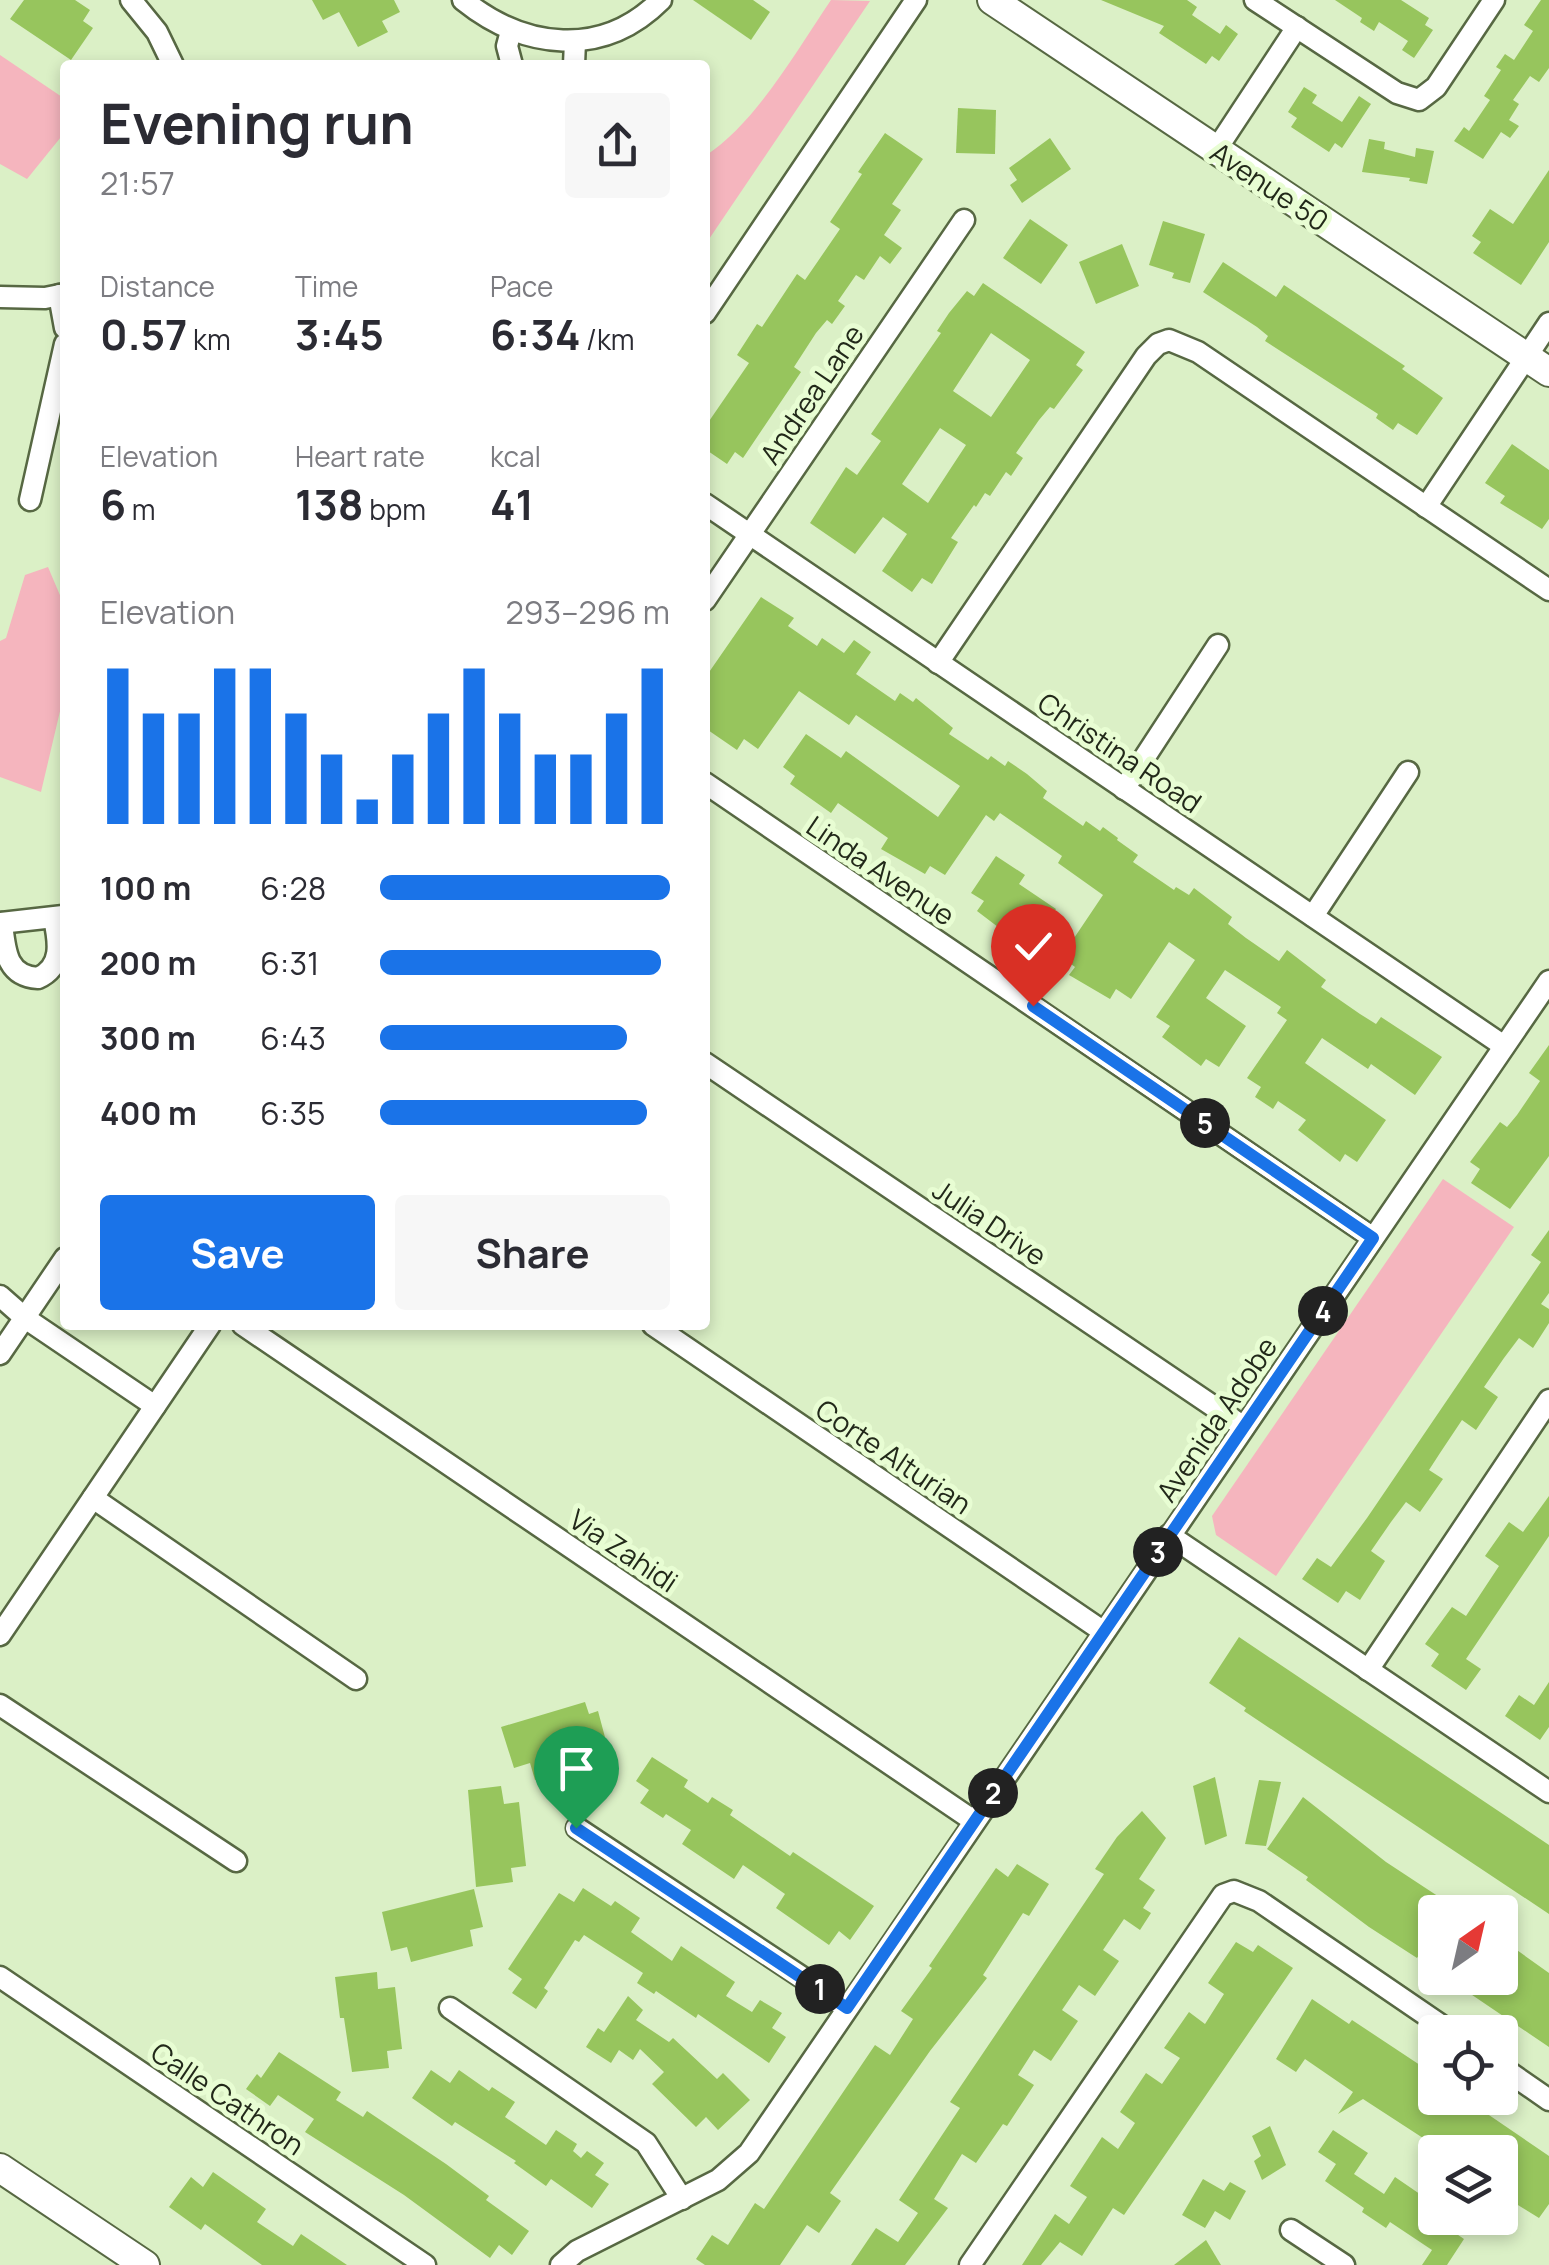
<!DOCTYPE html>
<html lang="en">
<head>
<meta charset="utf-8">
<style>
	:root { --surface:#fff; --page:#f7f7f7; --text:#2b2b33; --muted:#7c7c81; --accent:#1a73e8 }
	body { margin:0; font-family:Manrope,sans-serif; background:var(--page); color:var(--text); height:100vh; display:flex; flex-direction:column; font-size:38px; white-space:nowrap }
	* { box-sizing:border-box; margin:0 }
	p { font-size:32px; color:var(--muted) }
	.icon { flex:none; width:55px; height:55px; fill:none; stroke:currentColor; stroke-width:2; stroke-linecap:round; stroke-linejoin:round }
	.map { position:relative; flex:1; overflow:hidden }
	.sheet { position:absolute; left:60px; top:60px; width:650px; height:1270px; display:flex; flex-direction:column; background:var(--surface); border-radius:10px; box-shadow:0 5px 15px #0003 }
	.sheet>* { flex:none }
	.needle { width:65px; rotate:34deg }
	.controls { position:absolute; left:1418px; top:1895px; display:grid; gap:20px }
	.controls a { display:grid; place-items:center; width:100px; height:100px; border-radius:10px; background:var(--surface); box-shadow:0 5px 15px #0003; font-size:50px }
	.pin { position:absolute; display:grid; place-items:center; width:85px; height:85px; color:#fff; margin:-102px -42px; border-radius:50% 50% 50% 0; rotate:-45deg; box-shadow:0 0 10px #0007 }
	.pin .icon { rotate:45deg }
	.km { position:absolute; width:50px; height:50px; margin:-25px; border-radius:50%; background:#222; color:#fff; font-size:28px; line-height:50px; text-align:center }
	.round { display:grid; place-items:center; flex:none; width:105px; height:105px; border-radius:10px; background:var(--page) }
	.summary { display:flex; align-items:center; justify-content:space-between; height:170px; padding:0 40px }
	h1 { font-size:55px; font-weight:700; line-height:75px }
	.metrics { display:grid; grid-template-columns:repeat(3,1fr); gap:15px; height:170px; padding:10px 40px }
	.metrics div { display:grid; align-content:center }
	.metrics b { font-size:42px; font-weight:700 }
	.metrics small { font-size:28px; font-weight:400 }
	.metrics p { font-size:28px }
	.chart { height:280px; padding:20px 40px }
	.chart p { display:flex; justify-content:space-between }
	.chart svg { width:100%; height:180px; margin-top:10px; stroke:var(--accent); stroke-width:6 }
	.primary-button { display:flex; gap:20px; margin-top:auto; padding:20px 40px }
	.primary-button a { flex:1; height:115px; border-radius:10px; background:var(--accent); color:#fff; font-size:40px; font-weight:700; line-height:115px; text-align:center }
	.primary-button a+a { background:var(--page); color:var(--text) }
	ul { padding:0 40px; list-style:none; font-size:32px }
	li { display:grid; grid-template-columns:160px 120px 1fr; align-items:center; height:75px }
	li i { height:25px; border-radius:12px; background:var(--accent) }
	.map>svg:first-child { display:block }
	.green { fill:#f5b5be }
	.building { fill:#97c55d; fill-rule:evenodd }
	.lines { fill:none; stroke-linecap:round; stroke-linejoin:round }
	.street-casing { stroke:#576843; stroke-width:25 }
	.secondary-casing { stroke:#576843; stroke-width:32 }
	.street { stroke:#fff; stroke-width:20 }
	.secondary { stroke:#fff; stroke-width:28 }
	.route-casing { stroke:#fff; stroke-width:20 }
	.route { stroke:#1a73e8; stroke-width:12 }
	.labels { text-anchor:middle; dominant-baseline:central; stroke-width:10; stroke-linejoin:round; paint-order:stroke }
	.street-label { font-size:28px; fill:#22291a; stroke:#e8fdd3 }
</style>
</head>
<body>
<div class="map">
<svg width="1549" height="2265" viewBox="0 0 1549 2265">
	<rect width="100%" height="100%" fill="#dbf0c6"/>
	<g class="green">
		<path d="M 831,0 L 870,1 L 705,245 L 705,156 C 756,123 797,50 831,0 Z"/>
		<polygon points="0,55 65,99 65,132 27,179 0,164"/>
		<polygon points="48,567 65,607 65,690 41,792 0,777 0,641 6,638 25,575"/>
		<polygon points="1443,1179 1514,1227 1276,1576 1216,1535 1212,1516"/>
	</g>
	<g class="building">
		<polygon points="24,0 75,0 90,10 83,21 93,28 71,60 10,19"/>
		<polygon points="312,0 394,0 400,12 382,21 388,32 358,47 339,12 323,20"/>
		<polygon points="693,0 753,0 770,12 751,40"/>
		<polygon points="1101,0 1187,0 1197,7 1192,15 1220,34 1226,25 1238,34 1219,61 1212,56 1206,64 1159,33 1164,26"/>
		<polygon points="1335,0 1401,0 1429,18 1425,25 1433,30 1414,58 1402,50 1408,41 1379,22 1374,31 1360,22 1362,18"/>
		<polygon points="1541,0 1549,0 1549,68 1539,82 1530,76 1513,100 1519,104 1509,120 1519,126 1510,138 1501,132 1483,159 1454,141 1464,127 1469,131 1490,100 1484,96 1501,70 1496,67 1505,54 1514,60 1533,31 1524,25"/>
		<polygon points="1304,87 1317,95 1312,103 1342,122 1359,96 1371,104 1342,148 1335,143 1329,152 1291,127 1297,118 1288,112"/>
		<polygon points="958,108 996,110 995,154 956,153"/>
		<polygon points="885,133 923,159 892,204 901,210 884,235 902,248 890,264 880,256 864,280 856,275 838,301 845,306 832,324 827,320 816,333 794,367 801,372 743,458 735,452 727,464 705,449 705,427 749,363 737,355 757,324 762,327 797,274 805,280 840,229 830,222 862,174 858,172"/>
		<polygon points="1050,138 1071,169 1022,203 1010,185 1017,180 1009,168"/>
		<polygon points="1369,139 1385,142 1384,149 1415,157 1416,148 1434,151 1427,184 1409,181 1410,178 1362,172"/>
		<polygon points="1549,170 1549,242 1521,285 1473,253 1481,242 1472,236 1490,209 1513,224"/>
		<polygon points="1030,219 1068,245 1041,284 1003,258"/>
		<polygon points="1163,221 1205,234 1190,283 1172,278 1174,273 1149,265"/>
		<polygon points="1122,244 1139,286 1096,304 1079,262"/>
		<polygon points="1223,262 1276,297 1284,285 1405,366 1402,369 1443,398 1417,435 1398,423 1393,430 1376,418 1378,414 1265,341 1268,336 1257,327 1203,292"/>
		<path d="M 983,283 L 1085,352 L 1076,365 L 1083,370 L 1054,409 L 1050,407 L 1039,420 L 1016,453 L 1023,458 L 1011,476 L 1006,472 L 990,496 L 985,493 L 976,507 L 974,505 L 951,538 L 958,542 L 932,584 L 922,578 L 912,592 L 882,571 L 907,534 L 883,517 L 855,554 L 810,523 L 846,467 L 857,475 L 881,441 L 871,434 L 941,333 L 937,331 L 949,313 L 967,291 L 974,296 ZM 991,333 L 1030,360 L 991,417 L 953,391 ZM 940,428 L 966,445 L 928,503 L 902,484 Z"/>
		<polygon points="1512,444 1549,470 1549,519 1542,529 1500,503 1505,496 1485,483"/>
		<polygon points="761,597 794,618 788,626 817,646 822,638 844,653 854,640 871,652 856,674 895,701 900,693 913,702 916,698 953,728 949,734 988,760 991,756 1005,766 1008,761 1027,774 1047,791 1043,798 1083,826 1086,821 1100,831 1103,827 1118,838 1117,840 1138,855 1133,862 1174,890 1176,887 1189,895 1194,888 1232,917 1228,924 1246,938 1279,961 1287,950 1326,980 1321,987 1360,1014 1376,1024 1381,1017 1442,1057 1415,1095 1371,1064 1368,1069 1322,1038 1305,1063 1386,1120 1357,1162 1345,1154 1340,1162 1298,1130 1306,1120 1278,1101 1273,1109 1255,1097 1261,1087 1247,1078 1287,1020 1277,1013 1281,1007 1225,970 1206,998 1246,1026 1219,1067 1206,1059 1201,1066 1162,1037 1170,1026 1156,1017 1195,960 1169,942 1131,999 1116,989 1110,999 1069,975 1075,967 1067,961 1072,954 1066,950 1103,895 1058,863 1062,856 1000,813 994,821 986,815 945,875 930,866 925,874 881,849 888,838 838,803 831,813 790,784 795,776 783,767 806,734 841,758 846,751 938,817 960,786 856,715 849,725 799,691 758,749 744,739 737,750 705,728 705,678"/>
		<polygon points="996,856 1025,875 1019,884 1056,909 1036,939 1022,930 1015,940 977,911 984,901 971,893"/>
		<polygon points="1549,1045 1549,1156 1510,1209 1471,1183 1480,1169 1470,1162 1500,1122 1507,1127 1517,1115 1540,1081 1529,1073"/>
		<polygon points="1549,1230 1549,1293 1541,1304 1549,1309 1549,1323 1533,1348 1519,1338 1504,1358 1484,1387 1498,1397 1476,1430 1462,1420 1440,1453 1429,1470 1443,1479 1420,1512 1406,1502 1391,1522 1371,1551 1385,1561 1360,1600 1346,1591 1338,1603 1302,1579 1317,1558 1331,1567 1367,1518 1541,1262 1531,1255"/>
		<polygon points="1549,1496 1549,1536 1466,1659 1481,1669 1466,1690 1431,1666 1439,1654 1425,1644 1452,1607 1466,1616 1499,1566 1485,1556 1509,1522 1523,1532"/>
		<polygon points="1239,1637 1549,1845 1549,1914 1244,1711 1246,1708 1209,1683"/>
		<polygon points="1549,1682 1549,1727 1540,1740 1505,1716 1519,1695 1534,1705"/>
		<polygon points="585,1702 589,1714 598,1711 606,1741 591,1745 596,1763 535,1780 530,1763 514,1768 501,1727"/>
		<polygon points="652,1757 688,1780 684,1787 708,1803 712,1797 733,1810 730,1815 790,1856 793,1852 874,1906 850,1940 839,1931 829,1945 776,1908 785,1894 743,1865 734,1879 682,1844 691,1830 666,1814 663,1818 640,1803 649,1790 636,1781"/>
		<polygon points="1215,1777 1227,1836 1205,1845 1193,1786"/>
		<polygon points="1259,1780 1281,1782 1266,1846 1245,1844"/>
		<polygon points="501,1786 504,1804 519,1802 526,1866 511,1868 513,1882 476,1887 468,1790"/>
		<polygon points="1303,1797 1386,1862 1462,1912 1435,1912 1435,1932 1417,1958 1369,1927 1306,1880 1308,1877 1267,1849"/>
		<polygon points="1142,1811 1166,1838 1139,1879 1155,1890 1143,1908 1151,1913 1140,1930 1124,1919 1103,1950 1119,1961 1095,1996 1079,1985 1062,2010 1078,2021 1051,2061 1034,2050 1018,2075 1034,2085 1007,2126 1003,2124 976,2163 962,2154 934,2199 948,2208 905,2265 851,2265 876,2228 898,2242 918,2213 899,2200 960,2108 950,2102 1104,1874 1095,1869 1117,1837"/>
		<polygon points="1017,1864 1049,1884 1029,1916 1023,1913 983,1975 987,1978 930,2051 830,2193 841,2201 819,2233 807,2225 780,2265 705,2265 696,2259 712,2235 728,2245 755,2203 764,2209 875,2045 890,2055 913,2019 901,2011 932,1968 929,1966 996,1868 1008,1877"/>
		<polygon points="583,1888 611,1906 615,1901 640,1918 631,1932 672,1961 681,1946 735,1982 726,1996 752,2012 760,2000 782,2013 772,2028 786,2037 769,2063 698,2014 696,2018 656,1991 654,1994 637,1983 643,1973 584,1935 579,1942 575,1940 544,1988 548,1991 536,2009 512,1993 522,1979 508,1969 532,1933 559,1893 574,1902"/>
		<polygon points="474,1889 483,1927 470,1930 473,1946 411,1962 407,1947 391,1951 382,1912"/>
		<polygon points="1500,1938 1549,1973 1549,2047 1447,1978 1500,1978"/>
		<polygon points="1236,1942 1253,1952 1258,1945 1293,1968 1124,2215 1113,2208 1082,2256 1060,2242 1041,2265 1022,2265 1055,2214 1069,2224 1087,2197 1070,2186 1102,2137 1118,2149 1135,2123 1120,2112 1146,2073 1162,2084 1180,2058 1164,2048 1189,2012 1205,2024 1224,1994 1208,1983"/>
		<polygon points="377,1972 378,1989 395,1987 402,2049 387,2051 389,2068 352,2072 344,2018 340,2018 335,1977"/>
		<polygon points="628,1996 643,2010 636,2020 669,2042 673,2038 717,2079 723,2073 750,2100 718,2130 706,2117 696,2127 652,2084 664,2072 640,2049 633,2060 619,2050 611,2063 586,2047 598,2028 604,2032"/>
		<polygon points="1312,1999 1349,2024 1352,2020 1435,2075 1420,2098 1464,2098 1549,2156 1549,2204 1539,2218 1500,2194 1500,2173 1514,2152 1441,2152 1422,2140 1423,2138 1363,2099 1338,2114 1353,2092 1305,2059 1296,2072 1276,2059"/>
		<polygon points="279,2052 341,2092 336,2100 363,2117 367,2111 446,2164 489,2196 486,2200 529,2231 512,2255 499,2245 490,2258 404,2195 305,2132 314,2119 278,2095 270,2106 246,2089 257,2074 261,2078"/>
		<polygon points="431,2070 450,2083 459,2070 489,2091 492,2087 515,2102 505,2117 546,2145 556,2130 577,2144 573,2151 581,2158 587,2151 604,2163 595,2175 609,2184 592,2208 551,2179 546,2186 514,2163 516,2161 455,2122 452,2126 412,2098"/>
		<polygon points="1270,2126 1286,2165 1262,2180 1254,2161 1261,2156 1252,2136"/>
		<polygon points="1333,2130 1368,2153 1354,2174 1384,2194 1395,2177 1430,2201 1423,2211 1464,2239 1447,2265 1422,2265 1432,2250 1390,2222 1386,2228 1362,2212 1364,2208 1325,2181 1336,2164 1318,2152"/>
		<polygon points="213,2172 266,2209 257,2222 293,2246 301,2234 347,2265 262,2265 205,2224 201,2230 169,2207 191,2177 203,2187"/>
		<polygon points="1203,2179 1224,2191 1230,2182 1246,2191 1230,2220 1215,2211 1205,2228 1182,2215"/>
		<polygon points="1206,2240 1221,2265 1174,2265"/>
	</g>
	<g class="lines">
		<defs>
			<g id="street">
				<polyline points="131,0 157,32 173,65"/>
				<path d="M 463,0 C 524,49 602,59 661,0"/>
				<polyline points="1255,0 1397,93 1419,100 1436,87 1494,0"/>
				<polyline points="511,31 507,46 512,65"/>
				<polyline points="574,65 575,41"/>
				<polyline points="1216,150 1297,27"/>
				<polyline points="59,295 65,328"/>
				<polyline points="0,297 45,298 65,294"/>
				<polyline points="705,313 916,0"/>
				<polyline points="30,500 65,344"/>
				<polyline points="705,504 1504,1046"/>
				<polyline points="1426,507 1549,323"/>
				<polyline points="705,600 964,220"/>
				<polyline points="938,663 1146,356 1158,344 1169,340 1198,352 1549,590"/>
				<polyline points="705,783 1373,1238"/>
				<polyline points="1124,789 1218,645"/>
				<polyline points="1313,916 1408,772"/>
				<polyline points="0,923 63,916"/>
				<path d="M 2,923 C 5,950 6,976 38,978 C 63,967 59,942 54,919"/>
				<polyline points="705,1063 1244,1427"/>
				<polyline points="0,1296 25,1318 155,1406"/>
				<polyline points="243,1325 974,1821"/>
				<polyline points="653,1325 1104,1632"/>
				<polyline points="0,1354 65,1258"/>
				<polyline points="93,1498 356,1679"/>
				<polyline points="1169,1535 1549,1792"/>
				<polyline points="0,1635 210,1325"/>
				<polyline points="1368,1670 1549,1400"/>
				<polyline points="0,1705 236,1861"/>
				<polyline points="577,1828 847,2007"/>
				<polyline points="0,1977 425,2265"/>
				<polyline points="450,2008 646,2143 682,2199"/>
				<polyline points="1500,2066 1549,2100"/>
				<polyline points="1291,2230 1344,2265"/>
				<polyline points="561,2265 577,2251 718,2180 749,2153 1549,981"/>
				<polyline points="970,2265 1223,1895 1234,1891 1259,1901 1451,2032"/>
			</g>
			<g id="secondary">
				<polyline points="992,0 1549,372"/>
				<polyline points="0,2168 145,2265"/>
			</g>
		</defs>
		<use href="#street" class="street-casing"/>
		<use href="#secondary" class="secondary-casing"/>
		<use href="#street" class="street"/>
		<use href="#secondary" class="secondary"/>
	</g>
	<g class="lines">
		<defs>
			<polyline id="route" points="576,1828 847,2008 1373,1238 1033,1006"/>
		</defs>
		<use href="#route" class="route-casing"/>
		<use href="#route" class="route"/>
	</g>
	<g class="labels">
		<g class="street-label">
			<text transform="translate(1270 186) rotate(34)">Avenue 50</text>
			<text transform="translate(811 394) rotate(-56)">Andrea Lane</text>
			<text transform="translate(1120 752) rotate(34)">Christina Road</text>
			<text transform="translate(881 870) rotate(34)">Linda Avenue</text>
			<text transform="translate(990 1222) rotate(34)">Julia Drive</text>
			<text transform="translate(1216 1419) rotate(-56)">Avenida Adobe</text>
			<text transform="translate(894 1456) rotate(34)">Corte Alturian</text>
			<text transform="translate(624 1550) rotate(34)">Via Zahidi</text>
			<text transform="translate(228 2098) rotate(34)">Calle Cathron</text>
		</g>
	</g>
</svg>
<div class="controls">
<a><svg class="needle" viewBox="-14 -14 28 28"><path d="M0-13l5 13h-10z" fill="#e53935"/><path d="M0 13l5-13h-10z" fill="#7c7c81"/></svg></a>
<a><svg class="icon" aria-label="locate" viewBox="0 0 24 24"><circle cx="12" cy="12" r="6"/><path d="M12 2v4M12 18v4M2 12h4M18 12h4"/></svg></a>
<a><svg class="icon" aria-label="layers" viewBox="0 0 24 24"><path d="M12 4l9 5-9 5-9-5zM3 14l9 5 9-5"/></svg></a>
</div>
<div class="pin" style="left:576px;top:1828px;background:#1e9e55"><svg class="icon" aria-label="arrive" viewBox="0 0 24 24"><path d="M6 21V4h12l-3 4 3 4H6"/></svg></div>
<div class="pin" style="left:1033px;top:1006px;background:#d93025"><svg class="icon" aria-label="check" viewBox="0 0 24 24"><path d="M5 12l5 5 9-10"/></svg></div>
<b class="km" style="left:820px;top:1989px">1</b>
<b class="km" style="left:993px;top:1793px">2</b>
<b class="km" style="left:1158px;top:1552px">3</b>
<b class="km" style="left:1323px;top:1311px">4</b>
<b class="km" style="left:1205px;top:1123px">5</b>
<section class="sheet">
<div class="summary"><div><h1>Evening run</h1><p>21:57</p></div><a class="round"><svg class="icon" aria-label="share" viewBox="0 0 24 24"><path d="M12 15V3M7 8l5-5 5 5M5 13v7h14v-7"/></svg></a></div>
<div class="metrics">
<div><p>Distance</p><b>0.57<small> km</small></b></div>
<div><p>Time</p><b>3:45</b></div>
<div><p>Pace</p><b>6:34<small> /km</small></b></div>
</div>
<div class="metrics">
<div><p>Elevation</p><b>6<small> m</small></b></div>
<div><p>Heart rate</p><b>138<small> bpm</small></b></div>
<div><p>kcal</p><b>41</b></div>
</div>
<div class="chart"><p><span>Elevation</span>293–296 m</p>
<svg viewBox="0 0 160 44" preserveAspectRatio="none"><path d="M5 44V6M15 44V17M25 44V17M35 44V6M45 44V6M55 44V17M65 44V27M75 44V38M85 44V27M95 44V17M105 44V6M115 44V17M125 44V27M135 44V27M145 44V17M155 44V6"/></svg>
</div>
<ul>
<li><b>100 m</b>6:28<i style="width:100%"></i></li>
<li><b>200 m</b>6:31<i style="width:97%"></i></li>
<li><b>300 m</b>6:43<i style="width:85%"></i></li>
<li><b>400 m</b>6:35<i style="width:92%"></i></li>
</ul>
<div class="primary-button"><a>Save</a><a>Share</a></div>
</section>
</div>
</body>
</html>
